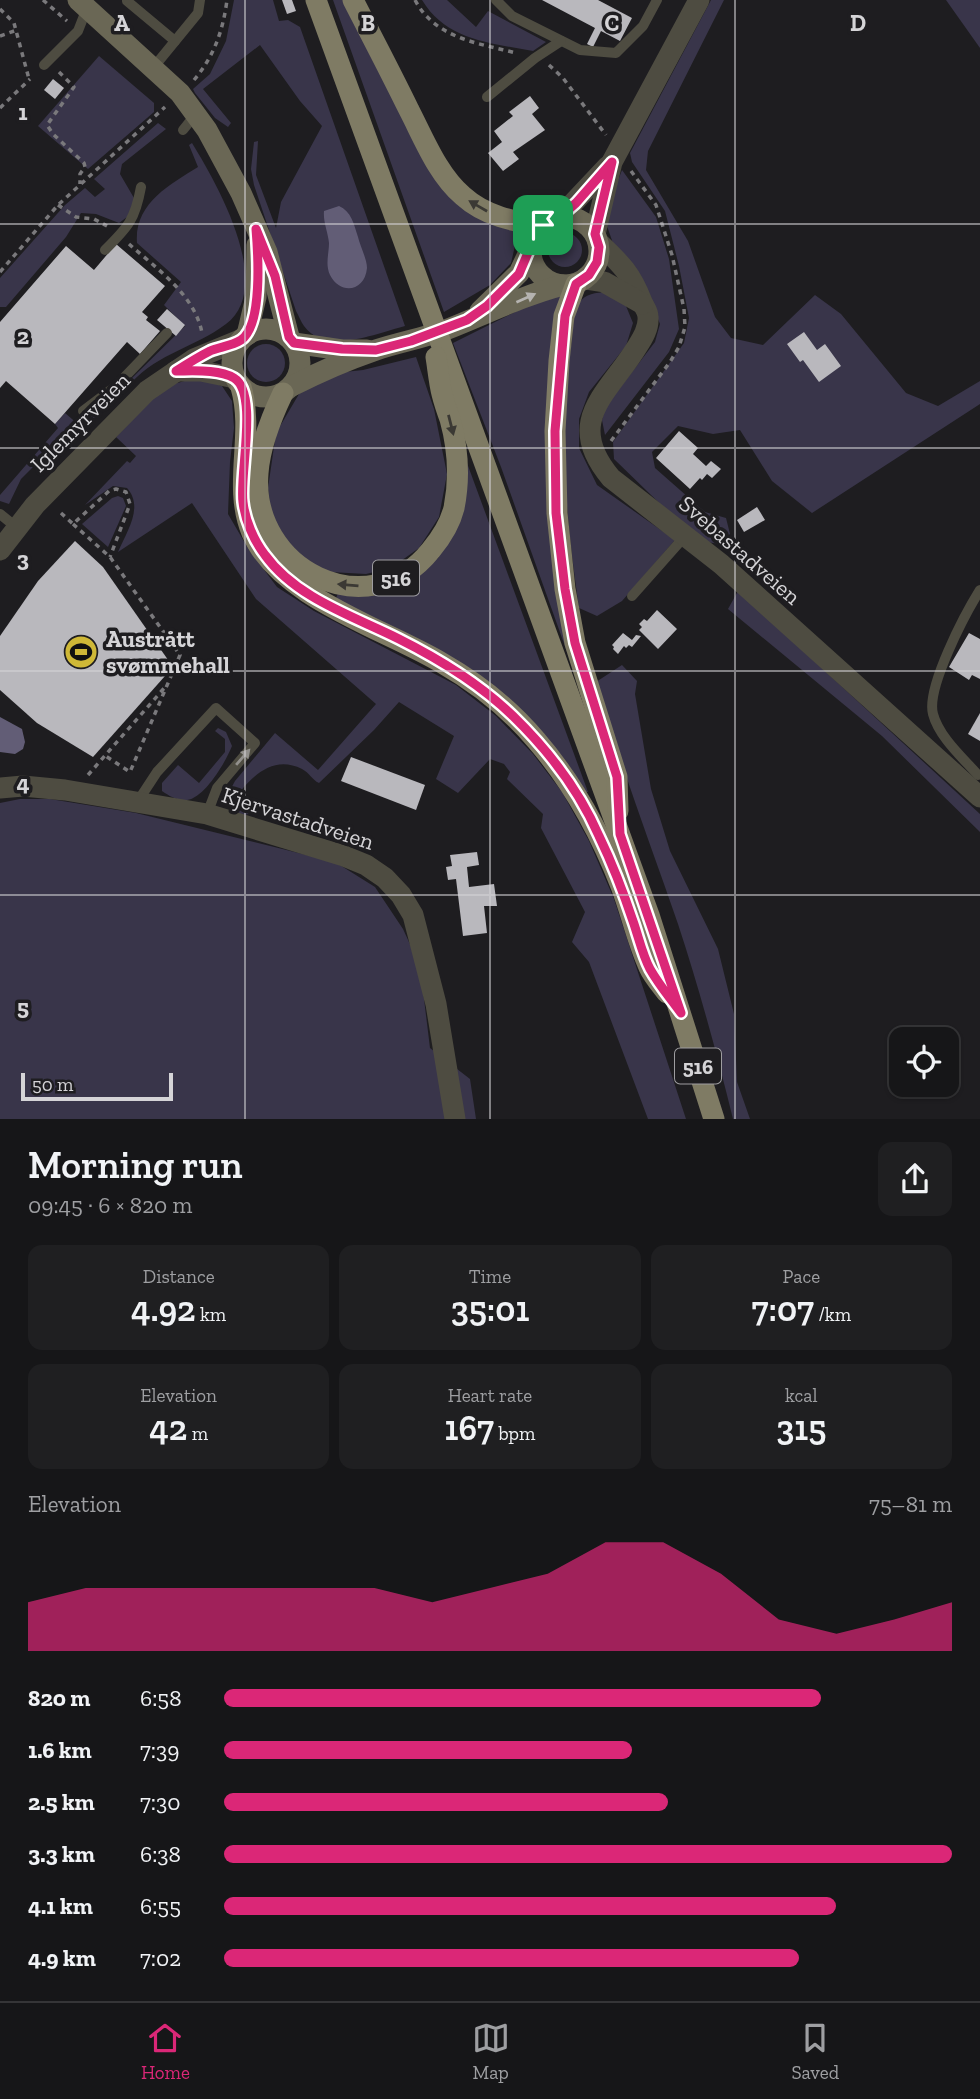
<!DOCTYPE html>
<html lang="en">
<head>
<meta charset="utf-8">
<style>
	:root { --surface:#161618; --page:#1f1f21; --text:#f1f3f6; --muted:#9e9fa2; --line:#353537; --accent:#db2777 }
	body { margin:0; font-family:"Zilla Slab",serif; background:var(--page); color:var(--text); height:100vh; display:flex; flex-direction:column; font-size:26px; white-space:nowrap }
	* { box-sizing:border-box; margin:0 }
	p { font-size:23px; color:var(--muted) }
	.icon { flex:none; width:38px; height:38px; fill:none; stroke:currentColor; stroke-width:2; stroke-linecap:round; stroke-linejoin:round }
	.map { position:relative; height:1119px; overflow:hidden }
	.sheet { display:flex; flex-direction:column; background:var(--surface); flex:1 }
	.sheet>* { flex:none }
	.buttons { position:absolute; left:889px; top:1027px; display:grid; gap:14px }
	.buttons a { display:grid; place-items:center; width:70px; height:70px; border-radius:14px; background:var(--surface); box-shadow:0 2px 5px #0004,0 0 0 2px var(--line); font-size:35px }
	.scale { position:absolute; left:21px; bottom:18px; width:152px; box-sizing:border-box; padding-left:7px; border:4px solid #d5d4d7; border-top:0; font-size:19px; line-height:24px; white-space:nowrap; color:#d5d4d7; -webkit-text-stroke:5px #1e1d20; paint-order:stroke }
	.pin { position:absolute; display:grid; place-items:center; width:60px; height:60px; color:#fff; margin:-30px; border-radius:14px; box-shadow:0 4px 10px #0006 }
	.round { display:grid; place-items:center; flex:none; width:74px; height:74px; border-radius:14px; background:var(--page) }
	.head { display:flex; align-items:center; justify-content:space-between; height:119px; padding:0 28px }
	h1 { font-size:38px; font-weight:600; line-height:52px }
	.figures { display:grid; grid-template-columns:repeat(3,1fr); gap:10px; height:119px; padding:7px 28px }
	.figures div { display:grid; align-content:center; border-radius:14px; background:var(--page); text-align:center }
	.figures b { font-size:35px; font-weight:600 }
	.figures small { font-size:19px; font-weight:400 }
	.figures p { font-size:19px }
	.chart { height:196px; padding:14px 28px }
	.chart p { display:flex; justify-content:space-between }
	.chart svg { width:100%; height:126px; margin-top:7px; fill:var(--accent); opacity:.7 }
	ul { padding:0 28px; list-style:none; font-size:23px }
	li { display:grid; grid-template-columns:112px 84px 1fr; align-items:center; height:52px }
	li i { height:18px; border-radius:9px; background:var(--accent) }
	.menu { display:flex; justify-content:space-around; align-items:center; height:98px; border-top:2px solid var(--line); background:var(--surface); font-size:19px; color:var(--muted) }
	.menu a { display:grid; justify-items:center; gap:4px }
	.menu .on { color:var(--accent) }
	.map>svg:first-child { display:block }
	.green { fill:#39354a }
	.water { fill:#625d76 }
	.building { fill:#b9b8bd }
	.lines { fill:none; stroke-linecap:round; stroke-linejoin:round }
	.path { stroke:#7a797c; stroke-width:3.5; stroke-dasharray:5 5; stroke-linecap:butt }
	.service { stroke:#4e4c41; stroke-width:10 }
	.minor { stroke:#4e4c41; stroke-width:21 }
	.tertiary { stroke:#4e4c41; stroke-width:21 }
	.secondary { stroke:#6a6755; stroke-width:21 }
	.primary { stroke:#7f7b64; stroke-width:21 }
	.oneway { fill:#3b3934 }
	.oneway2 { fill:#b5b3b0 }
	.oneway3 { fill:#92908c }
	.route-casing { stroke:#fff; stroke-width:14 }
	.route { stroke:#db2777; stroke-width:9 }
	.grid { fill:none; stroke:#d5d4d7; stroke-width:2; stroke-opacity:0.55 }
	.labels { text-anchor:middle; dominant-baseline:central; stroke-width:7; stroke-linejoin:round; paint-order:stroke }
	.shield { fill:#1e1d20; stroke:#9e9da0; stroke-width:2 }
	.shield-label { font-size:21px; font-weight:bold; fill:#d5d4d7 }
	.street-label { font-size:23px; fill:#d5d4d7; stroke:#1e1d20 }
	.poi-label { font-size:23px; font-weight:bold; fill:#d5d4d7; stroke:#1e1d20; text-anchor:start }
	.grid-label { font-size:23px; text-anchor:middle; font-weight:bold; fill:#d5d4d7; stroke:#1e1d20; stroke-width:7; stroke-linejoin:round; paint-order:stroke }
</style>
</head>
<body>
<div class="map">
<svg width="980" height="1119" viewBox="0 0 980 1119">
	<rect width="100%" height="100%" fill="#1e1d20"/>
	<g class="green">
		<path d="M 234,0 L 273,0 L 279,21 L 288,20 L 300,27 L 405,326 C 377,333 325,356 304,326 C 301,322 299,316 296,311 L 254,185 L 251,169 L 254,142 L 258,141 L 256,175 L 276,228 L 281,202 L 322,126 L 300,101 L 260,45 L 203,89 L 231,123 L 228,127 L 215,118 L 195,93 L 193,89 L 210,74 L 226,41 Z"/>
		<polygon points="333,0 344,0 476,216 518,233 511,263 490,285 444,312"/>
		<path d="M 422,0 L 447,0 L 476,27 L 488,11 L 546,42 L 533,51 C 490,43 446,40 422,0 Z"/>
		<polygon points="711,0 724,0 648,151 646,170 688,241 715,317 731,338 763,345 815,295 841,314 906,393 938,406 980,381 980,404 812,513 772,481 740,430 713,434 678,426 652,452 655,468 705,512 726,518 730,534 721,544 706,542 685,528 614,459 613,442 684,343 689,318 679,266 665,211 632,162 630,153"/>
		<polygon points="946,0 980,0 980,48"/>
		<polygon points="99,56 154,103 154,112 88,169 38,126"/>
		<polygon points="158,123 166,129 122,164 120,174 134,198 131,214 119,223 96,214 81,213 66,237 6,307 0,307 0,278 65,205 85,188 95,197 105,189 94,179"/>
		<path d="M 192,143 C 216,182 276,286 226,324 C 194,348 160,352 131,383 L 132,378 L 185,326 L 164,305 L 181,282 L 137,243 C 134,204 169,185 198,167 L 189,145 Z"/>
		<polygon points="622,170 656,217 669,259 679,329 669,352 605,435 602,420 606,406 655,342 660,324 643,281 616,252 607,226 612,196"/>
		<circle cx="565" cy="250" r="17"/>
		<path d="M 607,292 L 626,306 L 633,323 L 626,346 L 589,392 L 579,419 L 579,448 L 597,485 L 675,540 L 622,601 L 597,616 L 579,608 C 566,517 557,431 572,340 C 573,330 573,312 579,303 C 586,293 595,293 607,292 Z"/>
		<polygon points="561,296 567,652 501,467 453,343 543,298"/>
		<circle cx="266" cy="363" r="19"/>
		<polygon points="416,357 434,409 447,474 439,517 419,548 391,568 366,574 330,572 306,561 287,542 271,514 268,488 276,433 299,394 335,373 363,370"/>
		<path d="M 192,379 L 207,381 L 222,386 L 232,401 L 234,428 L 230,462 L 228,514 L 249,550 L 277,587 L 314,611 L 456,685 L 496,716 L 533,754 L 562,792 L 589,841 L 614,899 L 686,1119 L 648,1119 L 589,962 L 572,942 L 585,912 L 541,828 L 543,814 L 507,779 L 510,772 L 504,764 L 490,759 L 458,793 L 436,779 L 454,736 L 399,702 L 374,730 L 319,783 C 312,780 310,773 302,769 C 276,756 256,772 240,792 L 244,804 L 251,813 L 242,816 L 232,806 L 228,794 L 235,781 L 275,733 L 318,770 L 376,704 L 256,599 L 192,503 L 118,552 C 127,531 144,507 127,488 L 113,486 L 85,505 L 127,461 L 130,463 L 136,456 L 116,437 L 152,399 L 170,385 Z"/>
		<polygon points="104,404 107,406 90,422 59,441 21,479 9,504 0,501 0,495 58,428 55,424 65,413 79,425 86,421"/>
		<polygon points="467,463 588,792 581,793 539,731 335,601 338,593 387,593 438,558 463,507"/>
		<polygon points="118,496 123,498 126,506 108,547 82,524 112,498"/>
		<polygon points="738,591 980,814 980,832 882,736 728,609"/>
		<path d="M 622,665 L 637,681 L 635,694 L 651,789 L 670,851 L 718,949 L 734,1014 L 737,1082 L 750,1119 L 733,1119 C 717,1054 699,988 678,924 C 650,843 620,764 596,682 Z"/>
		<path d="M 218,728 L 226,732 L 232,746 C 226,761 205,798 187,800 C 178,801 169,796 162,791 L 162,783 L 178,765 L 199,783 L 225,752 L 225,739 L 215,731 Z"/>
		<polygon points="20,799 50,799 136,813 335,862 375,887 403,929 420,966 430,1048 470,1079 476,1119 0,1119 0,803"/>
	</g>
	<g class="water">
		<path d="M 339,206 C 351,211 354,224 358,237 C 360,246 367,259 367,268 C 365,291 341,296 330,275 C 325,264 329,254 329,243 C 328,232 323,222 324,211 Z"/>
		<polygon points="0,717 22,729 25,742 23,749 15,754 0,752"/>
	</g>
	<g class="building">
		<polygon points="282,0 292,0 296,11 287,14"/>
		<polygon points="542,0 598,0 632,18 620,41 601,31 593,47 587,44 595,28"/>
		<polygon points="53,79 64,88 55,99 44,90"/>
		<polygon points="530,96 539,108 532,114 545,130 513,152 519,159 503,171 488,153 502,142 494,131 513,116 509,112"/>
		<polygon points="116,244 165,286 142,312 148,317 146,320 160,331 140,354 127,342 55,424 6,381 0,388 0,322 66,246 94,270"/>
		<polygon points="167,309 185,325 176,336 157,320"/>
		<polygon points="804,332 817,350 825,344 841,366 819,382 803,360 800,362 787,344"/>
		<polygon points="679,431 698,448 693,454 706,466 711,461 721,469 712,478 707,474 702,480 700,478 690,489 656,458"/>
		<polygon points="757,507 765,520 744,532 737,520"/>
		<polygon points="75,541 103,567 173,667 93,757 37,723 0,690 0,636 38,581"/>
		<polygon points="657,610 677,629 658,649 639,630 642,627 639,624 644,619 647,621"/>
		<polygon points="623,633 632,640 636,635 641,636 632,647 629,645 626,648 624,646 618,654 613,649 614,647 612,645"/>
		<polygon points="969,633 980,639 980,679 972,675 969,680 949,667"/>
		<polygon points="980,713 980,741 968,734"/>
		<polygon points="351,757 425,785 416,810 341,781"/>
		<polygon points="477,852 479,865 467,867 469,887 494,884 497,906 484,906 487,933 463,936 456,879 448,880 446,867 452,866 450,855"/>
	</g>
	<g class="lines">
		<g class="path">
			<polyline points="43,0 67,21"/>
			<path d="M 415,0 C 435,38 477,43 516,53"/>
			<polyline points="0,9 14,23 29,79"/>
			<polyline points="0,36 17,30"/>
			<polyline points="549,65 563,78 606,135"/>
			<polyline points="59,72 74,87 47,125 53,134 84,163 85,167 80,174 80,184"/>
			<path d="M 194,80 C 214,56 223,31 227,0"/>
			<polyline points="0,108 30,79"/>
			<polyline points="58,205 76,217 94,219 107,226"/>
			<path d="M 129,244 C 157,269 195,295 202,333"/>
			<polyline points="0,272 58,205 165,107"/>
			<polyline points="611,441 670,362 679,347 685,327 684,309 672,255 656,205 631,171"/>
			<polyline points="61,513 73,524 109,491 116,489 126,492 130,504 110,557"/>
			<polyline points="73,524 110,557 180,655 130,772 104,755"/>
			<polyline points="88,775 166,686"/>
		</g>
		<g class="service">
			<polyline points="496,0 512,16 580,50 616,53 643,26 657,0"/>
			<polyline points="127,1 175,41"/>
			<polyline points="44,65 78,31 87,8"/>
			<polyline points="153,68 198,13 200,0"/>
			<polyline points="487,97 535,58 561,41"/>
			<polyline points="183,130 195,115"/>
			<path d="M 105,250 C 128,227 135,220 141,187"/>
			<polyline points="83,411 116,386 167,333"/>
			<polyline points="0,514 16,527"/>
			<polyline points="632,596 686,535"/>
			<path d="M 978,775 C 963,758 939,737 933,714 C 926,688 965,614 980,590"/>
			<polyline points="138,801 157,772 216,708 255,743 217,788 207,814"/>
		</g>
		<g class="minor">
			<path d="M 598,242 C 621,264 631,273 642,302 C 644,307 648,311 648,317 C 649,328 643,338 637,347 C 608,394 563,421 611,478 L 721,564 L 980,797"/>
			<polyline points="585,279 604,282 643,304"/>
			<polyline points="176,371 201,371 235,378"/>
			<polyline points="0,550 35,505 147,391 194,359 240,340"/>
			<polyline points="0,788 23,786 65,790 207,814 344,856 366,865 385,878 401,895 413,915 436,1004 455,1119"/>
		</g>
		<g class="tertiary">
			<polyline points="560,217 608,166"/>
			<polyline points="595,234 612,162 699,0"/>
		</g>
		<g class="secondary">
			<polyline points="78,0 180,93 207,130 241,193 267,252 289,337"/>
			<circle cx="565" cy="251" r="34"/>
			<polyline points="480,311 519,273 530,250"/>
			<circle cx="266" cy="363" r="34"/>
			<polyline points="247,335 256,297 257,245"/>
			<polyline points="294,343 342,350 367,350"/>
			<path d="M 292,386 C 319,372 347,360 376,350 C 400,342 424,338 448,329 C 486,314 524,295 563,285"/>
		</g>
		<g class="primary">
			<polyline points="316,0 649,915 714,1119"/>
			<path d="M 353,0 C 372,37 391,73 409,110 C 424,139 438,175 463,196 C 485,216 514,222 543,225"/>
			<polyline points="576,284 564,316 559,361 555,431 557,513 565,589 575,643 617,777 618,811"/>
			<path d="M 241,387 C 255,436 232,485 252,533 C 279,597 385,629 442,663 C 477,683 510,709 536,740 C 574,784 600,832 621,886 C 631,912 637,941 649,967 C 653,976 661,985 667,993"/>
			<path d="M 283,393 C 271,418 260,445 258,473 C 250,569 368,629 431,550 C 441,538 450,524 454,508 C 460,478 458,448 450,419 C 447,411 444,402 442,394 C 439,382 438,369 436,357"/>
		</g>
	</g>
	<defs><path id="oneway-solid" d="M-6-.8H1V-3.2L6.5 0L1 3.2V.8H-6Z" transform="scale(1.75)"/></defs>
	<g class="oneway">
		<use href="#oneway-solid" transform="translate(478 206) rotate(-150)"/>
		<use href="#oneway-solid" transform="translate(451 425) rotate(76)"/>
		<use href="#oneway-solid" transform="translate(348 585) rotate(-175)"/>
	</g>
	<use class="oneway2" href="#oneway-solid" transform="translate(526 298) rotate(-24)"/>
	<use class="oneway3" href="#oneway-solid" transform="translate(243 757) rotate(-49)"/>
	<g class="lines">
		<defs>
			<path id="route" d="M 612,162 L 595,234 L 599,247 L 597,262 L 589,275 L 576,284 L 565,316 L 555,431 L 556,513 L 565,589 L 575,643 L 617,777 L 620,834 L 681,1013 C 671,999 659,985 650,969 C 643,956 639,939 634,924 C 624,894 613,865 599,836 C 579,790 548,750 513,716 C 480,684 439,659 399,639 C 353,616 296,598 265,555 C 254,541 245,520 243,502 C 239,475 259,393 234,378 C 219,369 193,371 176,371 C 187,364 198,357 210,351 C 219,347 232,346 241,340 C 263,325 258,253 256,229 L 275,276 L 289,337 L 294,343 L 342,349 L 376,350 L 411,341 L 467,320 L 487,306 L 519,274 L 538,229 L 547,222 L 560,217 L 576,203 Z"/>
		</defs>
		<use href="#route" class="route-casing"/>
		<use href="#route" class="route"/>
	</g>
	<path class="grid" d="M 245,0 L 245,1119M 490,0 L 490,1119M 735,0 L 735,1119M 0,224 L 980,224M 0,448 L 980,448M 0,671 L 980,671M 0,895 L 980,895"/>
	<defs>
		<symbol id="stadium-disc" viewBox="-11 -11 22 22"><circle r="9.5" fill="#cfb837" stroke="#1e1d20"/><path d="M0-5a6.5 5 0 1 0 0 10a6.5 5 0 1 0 0-10ZM-3.5-1.8h7v3.6h-7Z" fill="#111"/></symbol>
	</defs>
	<g fill-rule="evenodd">
		<use href="#stadium-disc" x="62" y="633" width="38" height="38"/>
	</g>
	<g class="labels">
		<g class="shield">
			<rect x="373" y="560.5" width="46" height="35" rx="5"/>
			<rect x="675" y="1048.5" width="46" height="35" rx="5"/>
		</g>
		<g class="shield-label">
			<text x="396" y="578">516</text>
			<text x="698" y="1066">516</text>
		</g>
		<g class="street-label">
			<text transform="translate(80 422) rotate(-45)">Iglemyrveien</text>
			<text transform="translate(740 550) rotate(41)">Svebastadveien</text>
			<text transform="translate(298 818) rotate(18)">Kjervastadveien</text>
		</g>
		<g class="poi-label">
			<text x="106" y="639">Austrått<tspan x="106" dy="26">svømmehall</tspan></text>
		</g>
	</g>
	<g class="grid-label">
		<text x="122" y="31">A</text>
		<text x="368" y="31">B</text>
		<text x="612" y="31">C</text>
		<text x="858" y="31">D</text>
		<text x="23" y="120">1</text>
		<text x="23" y="344">2</text>
		<text x="23" y="567">3</text>
		<text x="23" y="791">4</text>
		<text x="23" y="1015">5</text>
	</g>
</svg>
<div class="buttons">
<a><svg class="icon" aria-label="locate" viewBox="0 0 24 24"><circle cx="12" cy="12" r="6"/><path d="M12 2v4M12 18v4M2 12h4M18 12h4"/></svg></a>
</div>
<div class="scale">50 m</div>
<div class="pin" style="left:543px;top:225px;background:#1e9e55"><svg class="icon" aria-label="arrive" viewBox="0 0 24 24"><path d="M6 21V4h12l-3 4 3 4H6"/></svg></div>
</div>
<section class="sheet">
<div class="head"><div><h1>Morning run</h1><p>09:45 · 6 × 820 m</p></div><a class="round"><svg class="icon" aria-label="share" viewBox="0 0 24 24"><path d="M12 15V3M7 8l5-5 5 5M5 13v7h14v-7"/></svg></a></div>
<div class="figures">
<div><p>Distance</p><b>4.92<small> km</small></b></div>
<div><p>Time</p><b>35:01</b></div>
<div><p>Pace</p><b>7:07<small> /km</small></b></div>
</div>
<div class="figures">
<div><p>Elevation</p><b>42<small> m</small></b></div>
<div><p>Heart rate</p><b>167<small> bpm</small></b></div>
<div><p>kcal</p><b>315</b></div>
</div>
<div class="chart"><p><span>Elevation</span>75–81 m</p>
<svg viewBox="0 0 160 44" preserveAspectRatio="none"><path d="M0 44V27L10 22L20 22L30 22L40 22L50 22L60 22L70 27L80 22L90 17L100 6L110 6L120 17L130 33L140 38L150 33L160 27V44z"/></svg>
</div>
<ul>
<li><b>820 m</b>6:58<i style="width:82%"></i></li>
<li><b>1.6 km</b>7:39<i style="width:56%"></i></li>
<li><b>2.5 km</b>7:30<i style="width:61%"></i></li>
<li><b>3.3 km</b>6:38<i style="width:100%"></i></li>
<li><b>4.1 km</b>6:55<i style="width:84%"></i></li>
<li><b>4.9 km</b>7:02<i style="width:79%"></i></li>
</ul>
</section>
<nav class="menu">
<a class="on"><svg class="icon" aria-label="home" viewBox="0 0 24 24"><path d="M3 11l9-7 9 7M6 9v11h12V9"/></svg>Home</a>
<a><svg class="icon" aria-label="map" viewBox="0 0 24 24"><path d="M3 6l6-2 6 2 6-2v14l-6 2-6-2-6 2zM9 4v14M15 6v14"/></svg>Map</a>
<a><svg class="icon" aria-label="saved" viewBox="0 0 24 24"><path d="M7 4h10v16l-5-4-5 4z"/></svg>Saved</a>
</nav>
</body>
</html>
